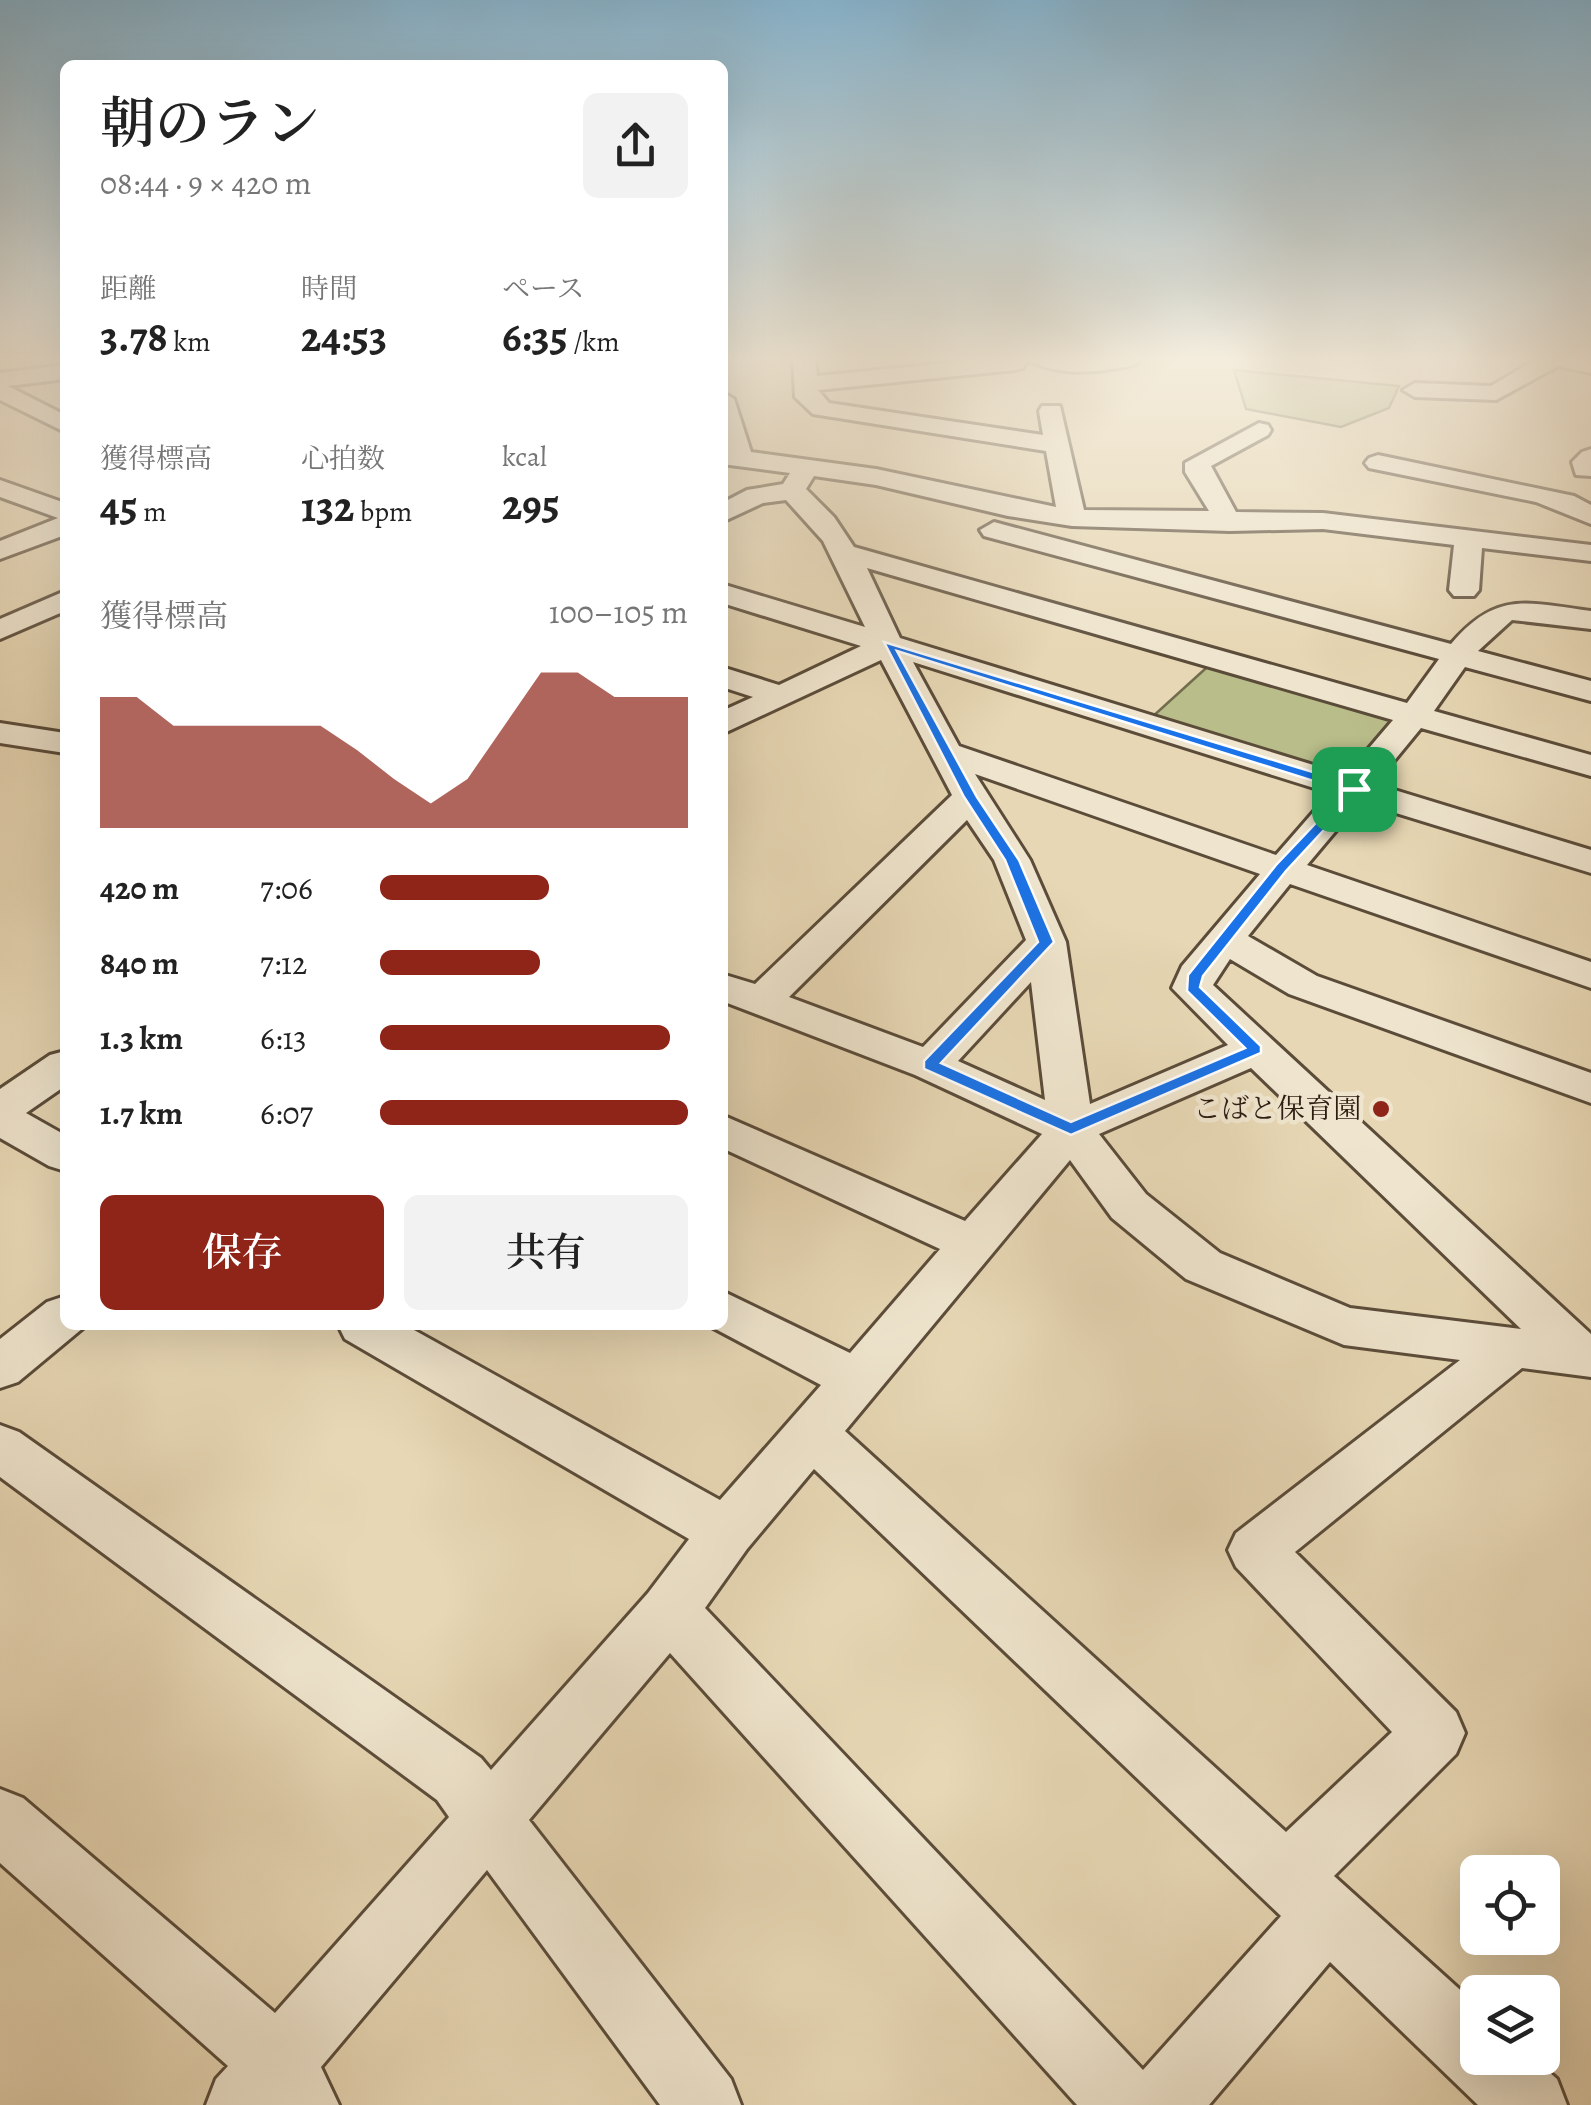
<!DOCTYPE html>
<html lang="ja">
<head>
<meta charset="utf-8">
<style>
	:root { --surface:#fff; --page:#f2f2f2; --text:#222; --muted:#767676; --accent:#8f2418 }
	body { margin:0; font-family:Alegreya,"Noto Serif JP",serif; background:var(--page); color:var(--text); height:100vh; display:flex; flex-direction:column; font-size:38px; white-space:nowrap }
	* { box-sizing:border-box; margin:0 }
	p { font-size:32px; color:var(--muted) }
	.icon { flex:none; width:55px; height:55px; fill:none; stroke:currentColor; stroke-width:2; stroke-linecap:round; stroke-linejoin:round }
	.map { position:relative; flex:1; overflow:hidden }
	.panel { position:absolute; left:60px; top:60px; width:668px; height:1270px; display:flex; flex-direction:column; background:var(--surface); border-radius:15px; box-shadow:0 10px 40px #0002 }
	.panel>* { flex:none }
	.buttons { position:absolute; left:1460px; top:1855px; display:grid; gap:20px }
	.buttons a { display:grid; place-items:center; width:100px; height:100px; border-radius:15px; background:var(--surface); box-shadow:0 10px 40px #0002; font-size:50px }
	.pin { position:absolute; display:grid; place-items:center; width:85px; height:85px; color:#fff; margin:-42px; border-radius:20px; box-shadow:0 5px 15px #0006 }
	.round { display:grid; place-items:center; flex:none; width:105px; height:105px; border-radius:15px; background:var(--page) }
	.headline { display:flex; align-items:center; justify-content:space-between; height:170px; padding:0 40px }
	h1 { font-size:55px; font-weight:600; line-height:75px }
	.figures { display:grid; grid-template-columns:repeat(3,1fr); gap:15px; height:170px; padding:10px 40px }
	.figures div { display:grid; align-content:center }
	.figures b { font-size:42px; font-weight:600 }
	.figures small { font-size:28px; font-weight:400 }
	.figures p { font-size:28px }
	.chart { height:280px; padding:20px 40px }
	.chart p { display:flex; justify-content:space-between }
	.chart svg { width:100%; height:180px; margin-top:10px; fill:var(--accent); opacity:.7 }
	.button { display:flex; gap:20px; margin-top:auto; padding:20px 40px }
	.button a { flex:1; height:115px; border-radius:15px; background:var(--accent); color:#fff; font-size:40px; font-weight:600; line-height:115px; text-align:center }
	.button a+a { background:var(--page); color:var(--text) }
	ul { padding:0 40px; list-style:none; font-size:32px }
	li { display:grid; grid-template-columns:160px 120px 1fr; align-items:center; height:75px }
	li i { height:25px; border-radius:12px; background:var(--accent) }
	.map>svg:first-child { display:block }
	.green { fill:#b9bd8a; stroke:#726d4e; stroke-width:2.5 }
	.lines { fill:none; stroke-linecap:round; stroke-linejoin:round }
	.minor-casing { stroke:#5b4c3a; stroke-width:6 }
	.minor { fill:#efe5ce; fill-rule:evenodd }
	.route { fill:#1a73e8; stroke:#fff; stroke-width:2.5; fill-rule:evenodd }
	.poi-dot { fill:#8f2418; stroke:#efe5ce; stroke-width:4 }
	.labels { text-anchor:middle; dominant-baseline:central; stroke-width:9; stroke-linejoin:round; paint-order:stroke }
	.poi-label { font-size:28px; fill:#2c1d12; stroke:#efe5ce; text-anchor:end }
</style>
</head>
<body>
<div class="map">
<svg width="1591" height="2105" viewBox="0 0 1591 2105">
	<rect width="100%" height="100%" fill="#e7d7b4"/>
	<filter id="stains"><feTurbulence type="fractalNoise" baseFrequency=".002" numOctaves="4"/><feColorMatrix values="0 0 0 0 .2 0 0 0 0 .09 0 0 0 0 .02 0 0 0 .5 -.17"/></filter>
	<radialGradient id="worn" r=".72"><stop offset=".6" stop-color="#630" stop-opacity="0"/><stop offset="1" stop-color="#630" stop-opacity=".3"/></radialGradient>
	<g class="green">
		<polygon points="1234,370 1399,386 1389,408 1341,427 1246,409"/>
		<polygon points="1215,660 1406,716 1349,781 1151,718"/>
	</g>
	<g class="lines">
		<defs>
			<g id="minor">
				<path d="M 793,358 L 815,358 L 817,376 L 998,358 L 1139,358 L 1136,364 C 1104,372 1057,378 1028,359 L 1023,368 L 1015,370 L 818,390 L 829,403 L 1043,435 L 1039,411 L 1042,406 L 1060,406 L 1084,510 L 1209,511 L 1185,472 L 1185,463 L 1259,423 L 1268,425 L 1271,430 L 1268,435 L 1211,466 L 1236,512 L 1323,513 L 1591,545 L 1591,561 L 1482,548 L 1479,590 L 1474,596 L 1454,596 L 1449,590 L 1454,545 L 1323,529 L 1230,531 L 1072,526 L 1008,516 L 876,485 L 814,476 L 806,489 L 834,517 L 854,547 L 1407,703 L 1439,659 L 984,536 L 980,530 L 994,522 L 1451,644 C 1497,590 1527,603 1591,611 L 1591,629 L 1512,620 L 1478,651 L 1591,681 L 1591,701 L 1465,667 L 1434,711 L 1591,755 L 1591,776 L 1421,728 L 1375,784 L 1591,850 L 1591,873 L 1360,802 L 1307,865 L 1591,962 L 1591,988 L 1290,884 L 1248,936 L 1317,976 L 1591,1073 L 1591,1103 L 1289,994 L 1230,959 L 1213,985 L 1591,1334 L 1591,1377 L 1522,1368 L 1295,1552 L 1456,1712 L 1465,1733 L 1456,1754 L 1334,1876 L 1478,2006 L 1478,2058 L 1533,2058 L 1557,2079 L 1567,2105 L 1478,2105 L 1330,1962 L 1209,2105 L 1077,2105 L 670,1653 L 529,1820 L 731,2079 L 741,2105 L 660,2105 L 487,1870 L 321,2067 L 339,2105 L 206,2105 L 216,2079 L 228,2066 L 0,1863 L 0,1789 L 23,1798 L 275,2013 L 449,1817 L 437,1800 L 0,1477 L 0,1425 L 19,1432 L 481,1758 L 491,1770 L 648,1593 L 689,1539 L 345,1339 L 338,1325 L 405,1325 L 720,1500 L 821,1385 L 708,1325 L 722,1325 L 722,1291 L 850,1353 L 940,1249 L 722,1148 L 722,1115 L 965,1221 L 1042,1134 L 915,1075 L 722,1001 L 722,974 L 755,984 L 952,795 L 881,660 L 722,734 L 722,711 L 753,697 L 722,687 L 722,667 L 779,685 L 861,646 L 722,603 L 722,584 L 865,627 L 823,541 L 786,500 L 763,503 L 722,522 L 722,503 L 747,490 L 783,484 L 790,473 L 722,464 L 722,392 L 734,399 L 751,452 L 876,469 L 1056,507 L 1046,451 L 813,414 L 795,397 ZM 867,568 L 1393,720 L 1346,775 L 900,638 ZM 913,662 L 1330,793 L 1276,855 L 959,746 ZM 975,774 L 1260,874 L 1182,966 L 1172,988 L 1228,1045 L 1090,1104 L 1066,942 L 1030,860 ZM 967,820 L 994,860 L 1026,940 L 923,1047 L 789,997 ZM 1031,982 L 1045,1100 L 958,1061 ZM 1251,1068 L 1521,1329 L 1350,1308 L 1220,1253 L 1146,1194 L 1099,1134 ZM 1070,1160 L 1112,1218 L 1186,1279 L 1344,1345 L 1460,1360 L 1236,1533 L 1228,1550 L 1236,1567 L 1392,1732 L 1286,1832 L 845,1431 ZM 814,1469 L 1281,1916 L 1143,2070 L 705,1608 L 747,1549 Z"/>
				<polygon points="1539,358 1591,359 1591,373 1558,366 1496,400 1415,397 1403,390 1415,383 1491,386"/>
				<polygon points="65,365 65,379 8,386 65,415 65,432 0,400 0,373"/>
				<polygon points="1591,449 1591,476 1576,475 1572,462 1582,452"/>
				<polygon points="1378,455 1574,496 1591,505 1591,524 1536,502 1369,468 1365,463 1369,458"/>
				<polygon points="0,480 65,503 65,535 0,559 0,541 58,518 0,497"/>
				<polygon points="65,591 65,611 0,639 0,619"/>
				<polygon points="0,723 65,733 65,753 0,743"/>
				<polygon points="65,1051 65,1086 26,1113 65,1135 65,1171 49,1166 0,1138 0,1089 50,1055"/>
				<polygon points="65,1296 65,1325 85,1325 83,1328 18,1382 0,1388 0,1339 47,1302"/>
			</g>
		</defs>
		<use href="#minor" class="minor-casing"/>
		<use href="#minor" class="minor"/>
	</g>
	<linearGradient id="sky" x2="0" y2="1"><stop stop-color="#87b6d1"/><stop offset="0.55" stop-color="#f4eddd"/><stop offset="1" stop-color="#f4eddd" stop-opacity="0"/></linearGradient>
	<rect width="1591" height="653" fill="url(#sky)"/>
	<path class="route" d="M 884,642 L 1359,786 L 1359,792 L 1286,871 L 1203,976 L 1200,987 L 1261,1046 L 1261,1053 L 1071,1135 L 924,1069 L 924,1061 L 1038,942 L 1005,860 L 964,797 ZM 897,651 L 1346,791 L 1276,865 L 1188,975 L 1187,991 L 1245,1048 L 1071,1122 L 941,1063 L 1054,942 L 1019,860 L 977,797 Z"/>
	<circle class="poi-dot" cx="1381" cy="1109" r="10"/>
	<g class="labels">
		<g class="poi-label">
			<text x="1361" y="1109">こばと保育園</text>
		</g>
	</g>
	<rect width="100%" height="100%" filter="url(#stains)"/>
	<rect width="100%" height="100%" fill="url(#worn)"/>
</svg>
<div class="buttons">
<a><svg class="icon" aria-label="locate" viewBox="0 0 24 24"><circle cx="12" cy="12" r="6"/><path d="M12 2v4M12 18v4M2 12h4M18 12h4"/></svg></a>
<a><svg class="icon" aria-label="layers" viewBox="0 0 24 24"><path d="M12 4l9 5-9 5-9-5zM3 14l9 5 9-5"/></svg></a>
</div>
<div class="pin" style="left:1354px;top:789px;background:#1e9e55"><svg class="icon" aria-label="arrive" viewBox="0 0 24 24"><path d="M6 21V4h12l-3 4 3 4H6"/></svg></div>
<section class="panel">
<div class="headline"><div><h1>朝のラン</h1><p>08:44 · 9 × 420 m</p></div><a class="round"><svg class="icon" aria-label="share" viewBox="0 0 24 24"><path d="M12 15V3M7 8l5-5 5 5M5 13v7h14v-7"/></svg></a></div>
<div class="figures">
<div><p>距離</p><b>3.78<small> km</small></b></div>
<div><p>時間</p><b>24:53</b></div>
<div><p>ペース</p><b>6:35<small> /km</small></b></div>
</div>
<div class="figures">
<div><p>獲得標高</p><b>45<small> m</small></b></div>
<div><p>心拍数</p><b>132<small> bpm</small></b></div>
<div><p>kcal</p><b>295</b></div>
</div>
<div class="chart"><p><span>獲得標高</span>100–105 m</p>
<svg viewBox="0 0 160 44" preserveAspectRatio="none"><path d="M0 44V12L10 12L20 19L30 19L40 19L50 19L60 19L70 25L80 32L90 38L100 32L110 19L120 6L130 6L140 12L150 12L160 12V44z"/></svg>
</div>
<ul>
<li><b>420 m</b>7:06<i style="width:55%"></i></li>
<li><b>840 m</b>7:12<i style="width:52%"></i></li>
<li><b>1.3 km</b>6:13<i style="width:94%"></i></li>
<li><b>1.7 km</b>6:07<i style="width:100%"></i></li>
</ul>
<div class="button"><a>保存</a><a>共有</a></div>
</section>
</div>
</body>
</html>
